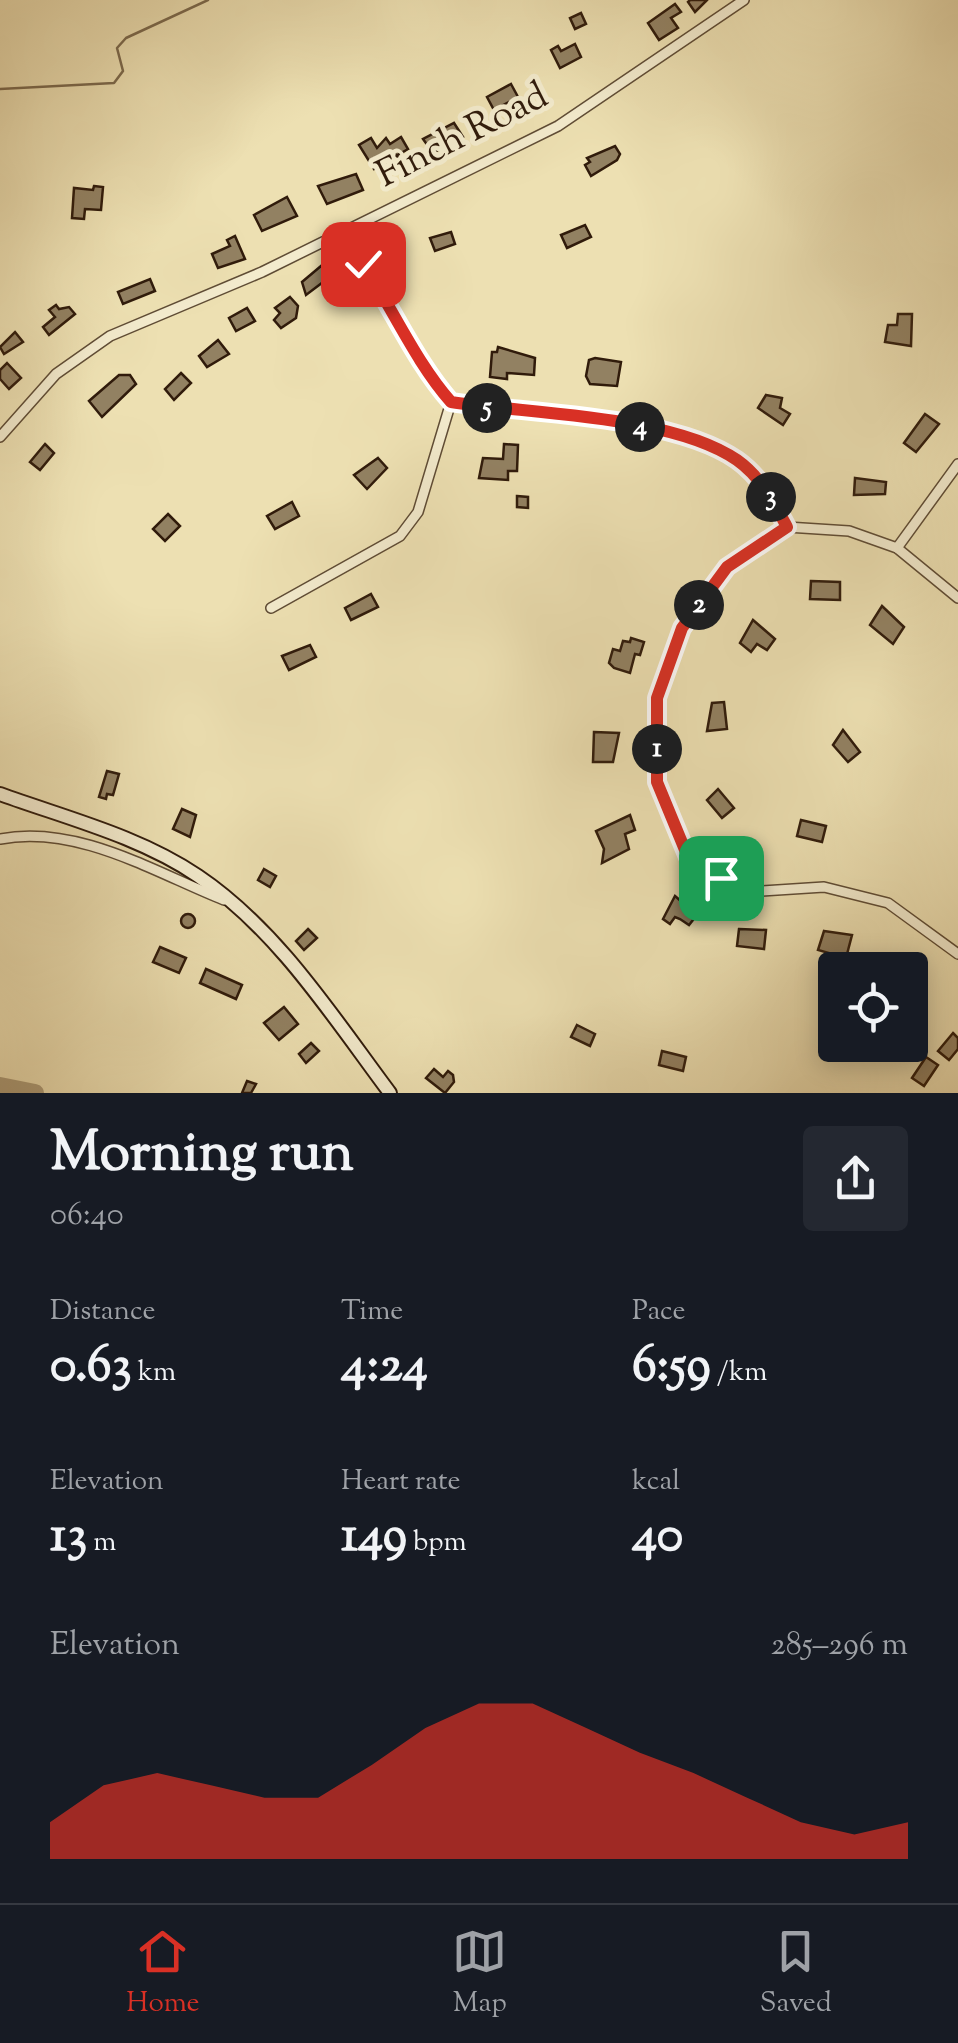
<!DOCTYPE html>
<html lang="en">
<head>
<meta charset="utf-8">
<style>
	:root { --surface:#171b24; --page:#242831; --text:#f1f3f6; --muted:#9ea1a6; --line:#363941; --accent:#d93025 }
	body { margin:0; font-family:"Sorts Mill Goudy",serif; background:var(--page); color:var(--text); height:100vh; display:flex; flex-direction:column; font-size:38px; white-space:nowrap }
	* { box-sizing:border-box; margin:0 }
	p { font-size:32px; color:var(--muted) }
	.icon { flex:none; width:55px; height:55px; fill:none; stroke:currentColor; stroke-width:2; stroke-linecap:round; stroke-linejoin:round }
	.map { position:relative; height:1093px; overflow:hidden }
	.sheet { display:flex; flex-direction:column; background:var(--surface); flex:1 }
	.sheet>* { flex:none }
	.buttons { position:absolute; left:818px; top:952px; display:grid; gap:20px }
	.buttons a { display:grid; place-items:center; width:110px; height:110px; border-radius:10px; background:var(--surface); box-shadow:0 5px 25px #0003; font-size:50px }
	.pin { position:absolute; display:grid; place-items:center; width:85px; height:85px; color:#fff; margin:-42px; border-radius:20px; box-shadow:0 5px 15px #0006 }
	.km { position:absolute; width:50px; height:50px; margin:-25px; border-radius:50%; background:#222; color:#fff; font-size:28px; line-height:50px; text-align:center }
	.round { display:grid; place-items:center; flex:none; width:105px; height:105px; border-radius:10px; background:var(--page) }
	.summary { display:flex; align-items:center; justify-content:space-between; height:170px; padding:0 50px }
	h1 { font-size:55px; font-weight:700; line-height:75px }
	.stats { display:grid; grid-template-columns:repeat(3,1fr); gap:15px; height:170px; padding:10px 50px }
	.stats div { display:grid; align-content:center }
	.stats b { font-size:50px; font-weight:700 }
	.stats small { font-size:28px; font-weight:400 }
	.stats p { font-size:28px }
	.chart { height:280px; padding:20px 50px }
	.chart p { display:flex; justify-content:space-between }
	.chart svg { width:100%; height:180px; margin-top:10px; fill:var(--accent); opacity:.7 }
	.tabs { display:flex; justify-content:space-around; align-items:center; height:140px; border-top:2px solid var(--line); background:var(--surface); font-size:28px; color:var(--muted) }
	.tabs a { display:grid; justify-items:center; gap:5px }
	.tabs .current { color:var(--accent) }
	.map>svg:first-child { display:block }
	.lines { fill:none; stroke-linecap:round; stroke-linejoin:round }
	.stream { stroke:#7b694d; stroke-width:2.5 }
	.river { stroke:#ad9d79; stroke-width:18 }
	.building { fill:#928162; stroke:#301b0b; stroke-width:2.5 }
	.minor-casing { stroke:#5f4c35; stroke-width:12 }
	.secondary-casing { stroke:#301b0b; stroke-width:16 }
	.minor { stroke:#f3ebcd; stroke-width:9 }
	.secondary { stroke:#f3ebcd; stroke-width:12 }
	.route-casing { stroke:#fff; stroke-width:20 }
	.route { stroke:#d93025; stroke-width:12 }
	.labels { text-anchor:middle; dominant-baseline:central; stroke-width:10; stroke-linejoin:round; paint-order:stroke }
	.street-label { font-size:38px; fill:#301b0b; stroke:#f3ebcd }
</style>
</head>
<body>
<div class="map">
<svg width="958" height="1093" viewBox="0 0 958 1093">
	<rect width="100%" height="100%" fill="#ede0b2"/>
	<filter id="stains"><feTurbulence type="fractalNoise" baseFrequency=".002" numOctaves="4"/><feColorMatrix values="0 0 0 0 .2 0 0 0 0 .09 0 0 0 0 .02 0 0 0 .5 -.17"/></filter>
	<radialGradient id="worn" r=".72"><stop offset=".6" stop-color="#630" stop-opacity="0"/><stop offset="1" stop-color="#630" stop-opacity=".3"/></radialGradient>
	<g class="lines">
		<polyline class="stream" points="0,89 114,83 123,71 117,48 126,38 208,0"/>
		<polyline class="river" points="0,1086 35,1093"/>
	</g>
	<g class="building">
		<polygon points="707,0 695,12 688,2 690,0"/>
		<polygon points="675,4 681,12 671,18 678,28 659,40 648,23"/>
		<polygon points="581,13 586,24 575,29 570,18"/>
		<polygon points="575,44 581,57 560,68 551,50 558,46 561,51"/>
		<polygon points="511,84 518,97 494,110 487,97"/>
		<polygon points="454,123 463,137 446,149 440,139 443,147 433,153 423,139"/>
		<polygon points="401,137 408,149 374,169 359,145 371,138 377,148 386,138 390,144"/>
		<polygon points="615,146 620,154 617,160 591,176 585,165 590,162 587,158"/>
		<polygon points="356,174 363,190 327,204 318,186"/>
		<polygon points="94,186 103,187 101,210 85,209 84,219 72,218 74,188 93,190"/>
		<polygon points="287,197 297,216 262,231 254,215"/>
		<polygon points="585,225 591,237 567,248 561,235"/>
		<polygon points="451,232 455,244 435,251 430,238"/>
		<polygon points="235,236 245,259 218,268 212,254 230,246 227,240"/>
		<polygon points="321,266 331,276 306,295 302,282"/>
		<polygon points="150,279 155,291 123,304 118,292"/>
		<polygon points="290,297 298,306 296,318 281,328 274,320 280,313 275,308"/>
		<polygon points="56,305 59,309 69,307 75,314 49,335 43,327 55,317 49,310"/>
		<polygon points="247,308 255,321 236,331 229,318"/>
		<polygon points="898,314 912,314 911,346 885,342 888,325 897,325"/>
		<polygon points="15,332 23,342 4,354 0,347"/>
		<polygon points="218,340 229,354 207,367 199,356"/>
		<polygon points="498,347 535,358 534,375 507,373 507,379 490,377 492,352 497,352"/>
		<polygon points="595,358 621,362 617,386 590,384 586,376 589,360"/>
		<polygon points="7,363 21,378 9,389 0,379 0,370"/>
		<polygon points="181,373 191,383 174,400 165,389"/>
		<polygon points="119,375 130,375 136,384 102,417 89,401"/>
		<polygon points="766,395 782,398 780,408 790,414 783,425 758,408"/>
		<polygon points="925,414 939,424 916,452 904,443"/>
		<polygon points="45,444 54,453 40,470 30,462"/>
		<polygon points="504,444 518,445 517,471 508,471 508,480 479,478 483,458 503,459"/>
		<polygon points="378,458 387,468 367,489 354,475"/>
		<polygon points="855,478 886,482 885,494 854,495"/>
		<polygon points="517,496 528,497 528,508 517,507"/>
		<polygon points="292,502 299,516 275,529 267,516"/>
		<polygon points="168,514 180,526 165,541 153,529"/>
		<polygon points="811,581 840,582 840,600 810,599"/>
		<polygon points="371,594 378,607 351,620 345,608"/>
		<polygon points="882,606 904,627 893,644 870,625"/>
		<polygon points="753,620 775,639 767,650 757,644 751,652 740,643"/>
		<polygon points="631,638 644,642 640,655 635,654 630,673 614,668 609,663 613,649 620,651 623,641 630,642"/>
		<polygon points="310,645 316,657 289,670 282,656"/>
		<polygon points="724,702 727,729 707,731 712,703"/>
		<polygon points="843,730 860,752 848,762 833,745"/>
		<polygon points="594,732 619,733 613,762 593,762"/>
		<polygon points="107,771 119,774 113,795 107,794 106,799 99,797"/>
		<polygon points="718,789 734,808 722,818 707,800"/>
		<polygon points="182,809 196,815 190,837 173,829"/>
		<polygon points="630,815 635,830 625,834 629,849 602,863 604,849 596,831"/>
		<polygon points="801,820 826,826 822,842 797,836"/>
		<polygon points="264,869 276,876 270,887 258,880"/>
		<polygon points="675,896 697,915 689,925 680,919 675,917 670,924 663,919"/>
		<circle cx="188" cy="921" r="7"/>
		<polygon points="308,929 317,938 304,950 296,941"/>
		<polygon points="739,929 766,930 764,949 737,946"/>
		<polygon points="824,931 852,935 846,958 818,950"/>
		<polygon points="160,947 186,958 179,973 153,962"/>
		<polygon points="902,956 921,973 912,986 910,970 892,970"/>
		<polygon points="206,969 242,985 236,999 200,983"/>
		<polygon points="284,1007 298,1024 279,1040 264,1023"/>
		<polygon points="577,1025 595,1034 590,1046 571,1037"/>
		<polygon points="953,1033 958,1038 958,1049 949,1060 938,1051"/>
		<polygon points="311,1043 319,1051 306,1063 299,1054"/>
		<polygon points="662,1051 686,1057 683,1071 659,1065"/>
		<polygon points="926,1057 938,1065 924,1086 912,1078"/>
		<polygon points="434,1069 443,1077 448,1071 453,1075 454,1082 445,1093 426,1078"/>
		<polygon points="247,1081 256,1084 251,1093 242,1093"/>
	</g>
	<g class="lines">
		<defs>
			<g id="minor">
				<path d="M 336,233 C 359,259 380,286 397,315 C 417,349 424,371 451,402 C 530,415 671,414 737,460 C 761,477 773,501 787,527"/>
				<polyline points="0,437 56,374 110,336 262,272 558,126 744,0"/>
				<polyline points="897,548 958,464"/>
				<polyline points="958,598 897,548 849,531 787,527 727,567 682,628 657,698 657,782 691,861 746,892 824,887 888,903 958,954"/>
				<polyline points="271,608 400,536 418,512 451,402"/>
				<path d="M 0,839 C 77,824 154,872 224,900"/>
			</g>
			<path id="secondary" d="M 0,794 C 66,818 139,836 198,876 C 278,930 333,1017 390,1093"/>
		</defs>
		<use href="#minor" class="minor-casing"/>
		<use href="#secondary" class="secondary-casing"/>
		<use href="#minor" class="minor"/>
		<use href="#secondary" class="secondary"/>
	</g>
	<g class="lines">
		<defs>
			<path id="route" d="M 363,264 C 393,309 415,361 451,402 C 530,414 672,415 737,460 C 761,477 773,501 787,527 L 727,567 L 682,628 L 657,698 L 657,782 L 690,862 L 721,878"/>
		</defs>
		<use href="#route" class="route-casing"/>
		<use href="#route" class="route"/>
	</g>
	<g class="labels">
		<g class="street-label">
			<text transform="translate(463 137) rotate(-27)">Finch Road</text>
		</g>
	</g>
	<rect width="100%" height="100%" filter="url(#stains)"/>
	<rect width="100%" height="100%" fill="url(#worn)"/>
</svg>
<div class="buttons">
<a><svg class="icon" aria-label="locate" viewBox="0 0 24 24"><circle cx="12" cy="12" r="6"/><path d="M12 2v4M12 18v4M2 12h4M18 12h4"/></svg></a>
</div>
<div class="pin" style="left:721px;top:878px;background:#1e9e55"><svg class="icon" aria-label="arrive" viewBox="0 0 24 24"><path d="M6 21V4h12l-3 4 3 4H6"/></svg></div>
<div class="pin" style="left:363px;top:264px;background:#d93025"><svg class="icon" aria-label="check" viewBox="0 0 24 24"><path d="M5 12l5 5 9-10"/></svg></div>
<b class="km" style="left:657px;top:749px">1</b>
<b class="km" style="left:699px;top:605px">2</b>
<b class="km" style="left:771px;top:497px">3</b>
<b class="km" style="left:640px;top:427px">4</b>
<b class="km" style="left:487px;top:408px">5</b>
</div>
<section class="sheet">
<div class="summary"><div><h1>Morning run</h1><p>06:40</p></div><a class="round"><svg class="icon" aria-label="share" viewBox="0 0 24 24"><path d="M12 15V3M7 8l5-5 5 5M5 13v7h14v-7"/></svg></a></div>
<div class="stats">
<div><p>Distance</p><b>0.63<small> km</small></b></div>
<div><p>Time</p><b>4:24</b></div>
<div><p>Pace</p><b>6:59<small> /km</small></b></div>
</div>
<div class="stats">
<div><p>Elevation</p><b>13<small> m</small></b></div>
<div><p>Heart rate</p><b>149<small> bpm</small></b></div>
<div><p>kcal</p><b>40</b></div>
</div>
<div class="chart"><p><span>Elevation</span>285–296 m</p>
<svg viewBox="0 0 160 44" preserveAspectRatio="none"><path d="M0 44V35L10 26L20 23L30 26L40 29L50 29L60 21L70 12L80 6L90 6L100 12L110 18L120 23L130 29L140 35L150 38L160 35V44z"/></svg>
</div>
</section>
<nav class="tabs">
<a class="current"><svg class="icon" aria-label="home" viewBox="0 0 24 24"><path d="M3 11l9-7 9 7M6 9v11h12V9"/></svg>Home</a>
<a><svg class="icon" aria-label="map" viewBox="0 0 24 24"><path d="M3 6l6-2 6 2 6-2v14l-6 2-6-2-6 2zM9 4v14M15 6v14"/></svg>Map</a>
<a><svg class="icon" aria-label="saved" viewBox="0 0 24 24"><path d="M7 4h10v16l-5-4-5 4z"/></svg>Saved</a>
</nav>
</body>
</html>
